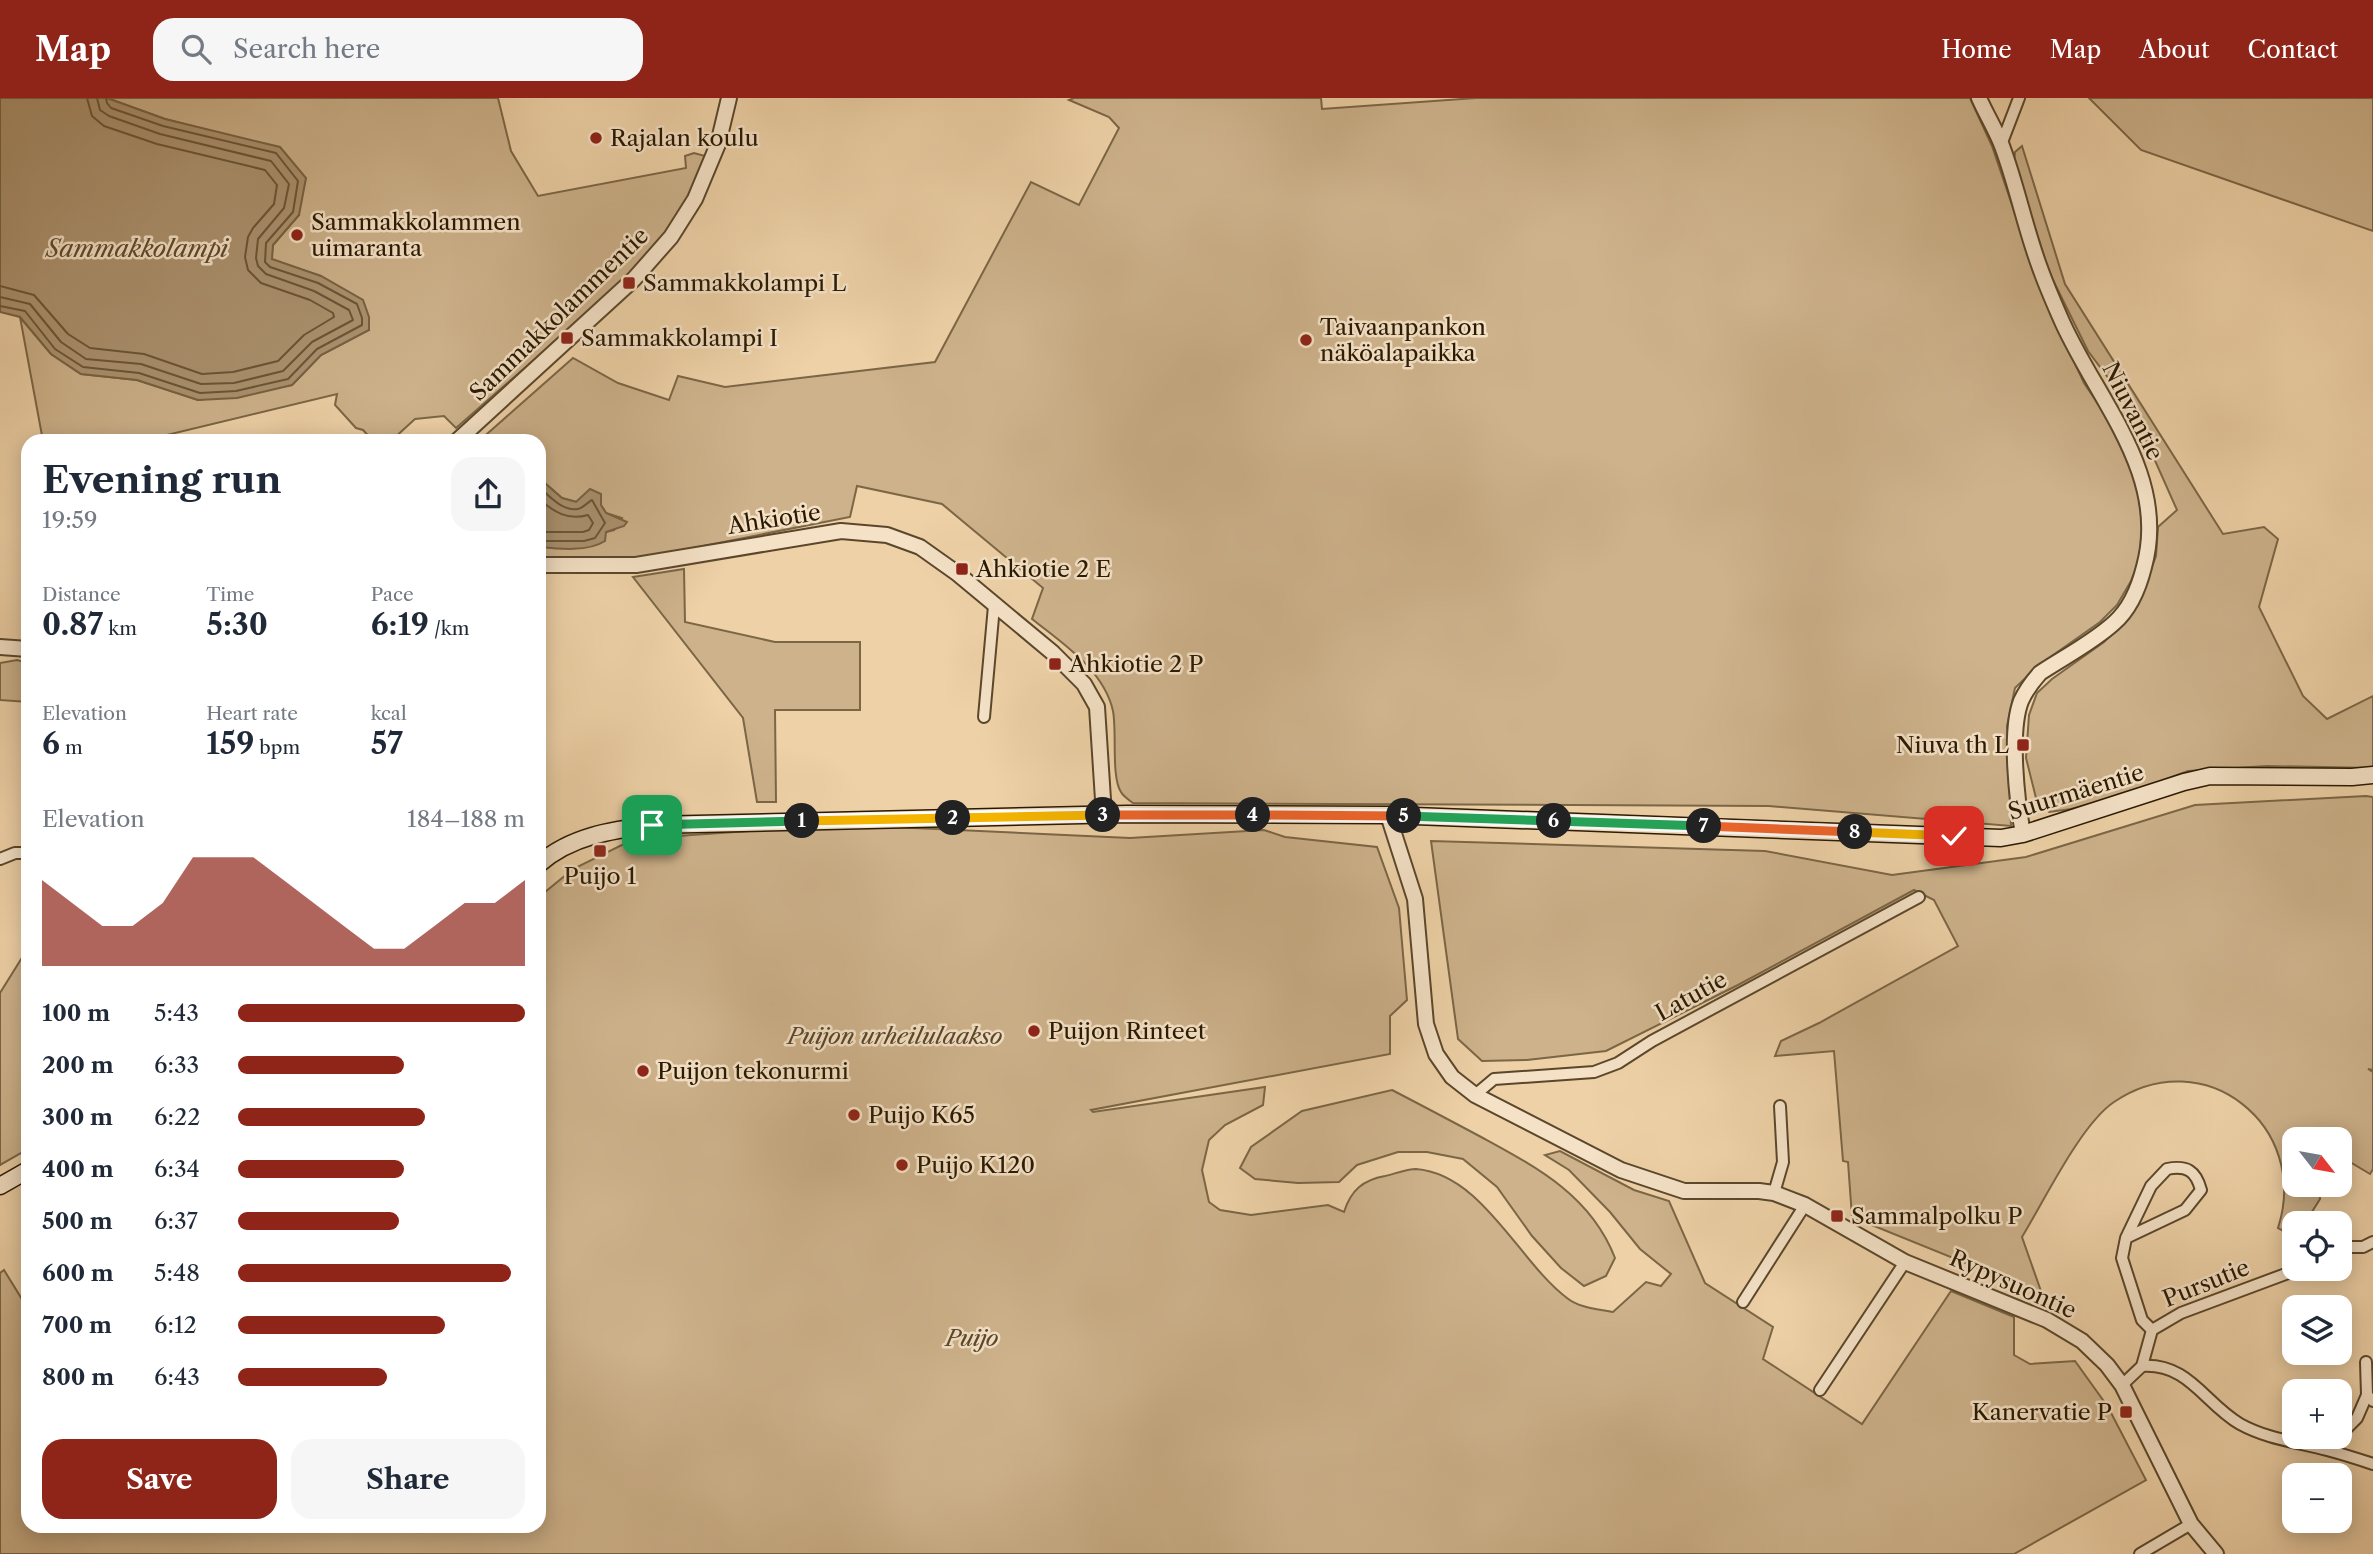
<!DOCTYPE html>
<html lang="en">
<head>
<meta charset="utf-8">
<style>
	:root { --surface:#fff; --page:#f6f6f7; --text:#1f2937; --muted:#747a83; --accent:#8f2418 }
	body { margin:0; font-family:"Libre Caslon Text",serif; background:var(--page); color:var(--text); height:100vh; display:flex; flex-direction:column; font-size:26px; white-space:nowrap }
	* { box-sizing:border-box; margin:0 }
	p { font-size:23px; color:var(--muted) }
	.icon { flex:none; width:38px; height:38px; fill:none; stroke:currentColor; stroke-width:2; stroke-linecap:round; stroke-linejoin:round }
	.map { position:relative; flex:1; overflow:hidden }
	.side { position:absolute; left:21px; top:336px; width:525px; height:1099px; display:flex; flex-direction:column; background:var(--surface); border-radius:21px; box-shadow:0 4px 18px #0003 }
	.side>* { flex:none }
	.needle { width:46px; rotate:121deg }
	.tools { position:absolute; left:2282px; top:1029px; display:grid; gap:14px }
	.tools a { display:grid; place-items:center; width:70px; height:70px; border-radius:14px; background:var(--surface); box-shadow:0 4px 18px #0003; font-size:35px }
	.pin { position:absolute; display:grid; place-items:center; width:60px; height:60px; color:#fff; margin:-30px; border-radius:14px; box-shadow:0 4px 10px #0006 }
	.km { position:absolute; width:35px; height:35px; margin:-18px; border-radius:50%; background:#222; color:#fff; font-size:19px; line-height:35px; text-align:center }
	.round { display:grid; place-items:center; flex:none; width:74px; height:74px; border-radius:21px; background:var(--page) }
	.overview { display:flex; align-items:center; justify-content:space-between; height:119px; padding:0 21px }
	h1 { font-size:38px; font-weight:700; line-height:52px }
	.figures { display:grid; grid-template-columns:repeat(3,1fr); gap:10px; height:119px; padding:7px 21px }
	.figures div { display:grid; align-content:center }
	.figures b { font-size:30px; font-weight:700 }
	.figures small { font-size:19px; font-weight:400 }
	.figures p { font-size:19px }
	.chart { height:196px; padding:14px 21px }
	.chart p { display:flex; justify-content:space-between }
	.chart svg { width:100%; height:126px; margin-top:7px; fill:var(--accent); opacity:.7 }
	.action { display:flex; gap:14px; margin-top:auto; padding:14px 21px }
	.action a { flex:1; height:80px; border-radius:21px; background:var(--accent); color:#fff; font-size:28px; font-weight:700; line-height:80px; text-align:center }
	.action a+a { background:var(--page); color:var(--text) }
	ul { padding:0 21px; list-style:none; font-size:23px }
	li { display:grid; grid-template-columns:112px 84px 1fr; align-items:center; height:52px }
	li i { height:18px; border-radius:9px; background:var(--accent) }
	header { display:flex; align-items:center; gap:42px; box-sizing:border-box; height:98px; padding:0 35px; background:var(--accent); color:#fff }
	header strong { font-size:33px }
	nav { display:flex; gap:38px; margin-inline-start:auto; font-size:24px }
	.search { width:490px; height:63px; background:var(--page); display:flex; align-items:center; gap:18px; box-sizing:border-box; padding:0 24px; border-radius:21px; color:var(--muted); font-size:26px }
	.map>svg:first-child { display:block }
	.green { fill:#cdb28b; stroke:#7b6646; stroke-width:2 }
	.water { fill:#ab926f; stroke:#776243; stroke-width:2 }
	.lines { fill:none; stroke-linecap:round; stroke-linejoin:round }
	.shore { stroke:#6a5638; stroke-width:2 }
	.minor-casing { stroke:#5a472b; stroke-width:14 }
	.tertiary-casing { stroke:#5a472b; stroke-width:18 }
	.secondary-casing { stroke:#291902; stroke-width:19 }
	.minor { stroke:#f4e1c6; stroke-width:10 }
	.tertiary { stroke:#f4e1c6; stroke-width:14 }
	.secondary { stroke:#f4e1c6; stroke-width:16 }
	.split-1-casing { stroke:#fff; stroke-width:14 }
	.split-2-casing { stroke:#fff; stroke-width:14 }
	.split-3-casing { stroke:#fff; stroke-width:14 }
	.split-4-casing { stroke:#fff; stroke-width:14 }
	.split-5-casing { stroke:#fff; stroke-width:14 }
	.split-6-casing { stroke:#fff; stroke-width:14 }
	.split-7-casing { stroke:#fff; stroke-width:14 }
	.split-8-casing { stroke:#fff; stroke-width:14 }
	.split-9-casing { stroke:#fff; stroke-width:14 }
	.split-1 { stroke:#22a559; stroke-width:9 }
	.split-2 { stroke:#f5b400; stroke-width:9 }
	.split-3 { stroke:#f5b400; stroke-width:9 }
	.split-4 { stroke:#f0652b; stroke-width:9 }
	.split-5 { stroke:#f0652b; stroke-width:9 }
	.split-6 { stroke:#22a559; stroke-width:9 }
	.split-7 { stroke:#22a559; stroke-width:9 }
	.split-8 { stroke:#f0652b; stroke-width:9 }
	.split-9 { stroke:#f5b400; stroke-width:9 }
	.poi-dot { fill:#8f2418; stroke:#f4e1c6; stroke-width:2.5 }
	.labels { text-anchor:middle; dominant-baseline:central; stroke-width:5; stroke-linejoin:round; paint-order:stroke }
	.poi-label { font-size:23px; fill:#291902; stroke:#f4e1c6; text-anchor:start }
	.street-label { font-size:23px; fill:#291902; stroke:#f4e1c6 }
	.park-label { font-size:23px; font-style:italic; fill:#5a472b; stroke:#f4e1c6 }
	.water-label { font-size:24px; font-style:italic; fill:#5d492e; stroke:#f4e1c6 }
</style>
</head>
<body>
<header>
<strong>Map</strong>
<div class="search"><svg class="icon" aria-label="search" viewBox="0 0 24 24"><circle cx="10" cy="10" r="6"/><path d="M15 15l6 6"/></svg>Search here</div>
<nav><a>Home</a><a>Map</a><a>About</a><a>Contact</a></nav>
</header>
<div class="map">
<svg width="2373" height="1456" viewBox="0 0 2373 1456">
	<rect width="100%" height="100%" fill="#eed1a7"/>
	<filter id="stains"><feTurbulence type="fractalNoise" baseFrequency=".00286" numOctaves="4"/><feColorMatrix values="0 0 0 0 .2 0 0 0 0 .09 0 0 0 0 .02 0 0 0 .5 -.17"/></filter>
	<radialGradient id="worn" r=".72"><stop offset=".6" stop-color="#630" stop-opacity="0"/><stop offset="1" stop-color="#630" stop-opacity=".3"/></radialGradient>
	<g class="green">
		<polygon points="107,0 498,0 511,53 538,98 686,70 685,58 694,55 705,58 704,69 678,119 639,170 456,330 444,318 415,321 391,343 373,343 363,332 356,330 335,307 337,296 142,343 43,343 20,219 51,256 81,276 137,282 198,302 292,287 321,257 369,232 321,178 271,162 273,147 299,117 219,35 165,21"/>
		<path d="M 1074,0 L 1321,0 L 1322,11 L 1476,0 L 1970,0 L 1992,48 L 2042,195 L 2084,285 L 2109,322 L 2128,362 L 2140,396 L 2144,427 L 2141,457 L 2131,483 L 2117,507 L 2100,524 L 2039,567 L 2015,590 L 2007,628 L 2011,728 L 1769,708 L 1133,705 C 1129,702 1123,698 1121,694 C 1111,679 1117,633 1113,613 C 1104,572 1062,545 1032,521 L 1043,490 L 942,406 L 857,388 L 850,419 L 627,463 L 539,464 L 539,449 L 564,449 L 604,437 L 606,434 L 614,432 L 622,420 L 606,415 L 601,407 L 582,399 L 577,404 L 562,400 L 539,380 L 539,343 L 479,343 L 573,260 L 618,285 L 669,302 L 678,278 L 725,289 L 935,264 L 1031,84 L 1079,107 L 1119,30 L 1109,19 L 1069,2 Z"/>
		<polygon points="2089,0 2373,0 2373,133 2141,52"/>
		<polygon points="2022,48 2065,186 2223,436 2264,429 2278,441 2259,509 2303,598 2327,621 2373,598 2373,670 2267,668 2188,673 2120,698 2071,711 2049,714 2036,700 2026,660 2029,617 2037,595 2052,581 2104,544 2129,518 2146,484 2156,458 2158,429 2177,412 2133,313 2088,253 2049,174 2014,65 2015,54"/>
		<polygon points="684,471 685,524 775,544 860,544 860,612 775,612 776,704 757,704 743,620 633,479"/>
		<polygon points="17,562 28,565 28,604 0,602 0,565"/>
		<path d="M 2366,698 L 2373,699 L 2373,972 L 2368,971 L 2373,974 L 2373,1071 L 2370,1076 L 2340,1058 L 2340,1041 L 2294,1041 L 2294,1087 L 2319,1087 L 2320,1101 L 2305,1125 L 2294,1125 L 2294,1139 L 2278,1130 C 2311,1028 2204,943 2114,1004 C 2081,1026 2044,1103 2022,1139 L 2042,1196 L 1852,1119 L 1848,1064 L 1843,1063 L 1834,953 L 1775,958 L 1781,943 L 1819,925 L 1958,848 L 1934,802 L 1914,792 L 1738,887 L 1606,953 L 1527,962 L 1482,963 L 1458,941 L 1431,743 L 1765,753 L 1892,777 L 2026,759 L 2195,707 Z"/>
		<path d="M 870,728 L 1130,740 L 1264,732 L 1285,739 L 1377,749 L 1399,810 L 1407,902 L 1390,918 L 1390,956 L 1091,1012 L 1093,1014 L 1265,989 L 1263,1007 L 1225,1027 L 1209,1042 L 1202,1072 L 1209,1104 L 1220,1112 L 1251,1117 L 1328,1107 L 1344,1114 C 1351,1092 1363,1082 1385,1078 C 1394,1076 1407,1071 1416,1071 C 1482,1076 1519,1164 1567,1200 C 1579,1210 1599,1211 1613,1214 L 1646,1184 L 1661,1188 L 1671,1176 L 1640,1151 L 1610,1114 L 1569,1072 L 1545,1057 L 1560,1053 L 1634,1092 L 1669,1103 L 1705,1185 L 1773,1229 L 1763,1261 L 1862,1326 L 1951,1193 L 2014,1219 L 2014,1257 L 2030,1266 L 2075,1263 L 2108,1309 L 2146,1382 L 2014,1456 L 0,1456 L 0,1175 L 4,1172 L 28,1211 L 28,1428 L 539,1428 L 539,799 L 573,771 L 634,741 L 809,729 Z"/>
		<polygon points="23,858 28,861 28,1051 0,1067 0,895"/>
		<path d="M 1392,992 C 1423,1008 1453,1024 1483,1040 C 1538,1070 1591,1098 1615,1160 L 1606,1178 L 1584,1188 L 1561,1170 L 1532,1138 L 1497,1089 L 1463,1061 L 1427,1054 L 1398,1054 L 1357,1067 L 1339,1084 L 1298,1085 L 1255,1081 L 1240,1070 L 1251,1049 L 1302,1013 Z"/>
	</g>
	<g class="water">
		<polygon points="0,0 107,0 165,21 280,49 306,80 299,117 273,147 272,161 321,178 363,202 369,219 369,232 321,257 292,287 237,300 198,302 137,282 81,276 51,256 20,219 0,214"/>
		<path d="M 539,380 L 562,400 L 576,404 L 590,391 L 601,396 L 601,407 L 606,415 L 627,424 L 624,428 L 606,434 L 605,443 C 588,454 559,451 539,449 Z"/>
	</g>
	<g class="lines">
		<g class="shore">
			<polyline points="0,188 34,197 68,236 90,250 144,256 202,276 233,274 278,263 304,237 334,219 333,215 310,202 261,185 248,172 245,159 248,139 253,130 274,106 277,87 265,72 157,46 104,28 92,18 87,0"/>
			<polyline points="0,199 30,206 61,244 86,261 141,266 201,286 234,285 283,273 312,244 353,222 349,212 314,193 266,176 258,168 256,160 258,141 284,110 289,86 271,63 160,36 109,18 100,12 97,0"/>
			<polyline points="0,208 25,213 55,251 83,269 139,275 200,295 236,293 288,281 317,251 362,227 362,220 357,206 318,185 270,169 265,164 266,145 293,114 298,83 276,55 163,28 111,10 107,5 106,0"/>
			<path d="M 539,389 C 549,398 563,414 578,411 C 583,410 588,404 592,402 L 605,425 L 595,440 L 584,443 L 539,443"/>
			<path d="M 539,401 C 554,414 568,423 588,417 L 593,425 L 589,432 L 583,434 L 539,434"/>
		</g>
		<defs>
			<g id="minor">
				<polyline points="2001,47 2019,0"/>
				<polyline points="984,619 994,508"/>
				<polyline points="0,761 15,755 28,755"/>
				<polyline points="1475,997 1494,981 1594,974 1618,965 1652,943 1919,799"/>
				<polyline points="1774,1095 1783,1064 1780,1008"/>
				<path d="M 2126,1140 L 2151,1088 L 2167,1071 C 2187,1067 2196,1073 2201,1092 L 2185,1112 L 2126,1140 L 2122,1160 L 2142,1222 L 2152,1232"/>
				<polyline points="2340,1149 2363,1149 2373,1144"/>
				<polyline points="1743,1204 1805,1107"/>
				<polyline points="2366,1264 2367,1297 2373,1303"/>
				<path d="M 2142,1268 C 2189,1265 2204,1305 2240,1326 C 2267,1341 2297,1344 2327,1352 C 2342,1356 2358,1361 2373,1366"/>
				<polyline points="2122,1287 2142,1268 2152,1232 2181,1215 2299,1171"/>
				<polyline points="1820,1292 1905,1164"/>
				<polyline points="2326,1351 2357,1320 2367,1297"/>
				<polyline points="2140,1456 2191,1426"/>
			</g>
			<g id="tertiary">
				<path d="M 1979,0 C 1986,16 1996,32 2002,48 C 2017,88 2025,130 2040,170 C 2046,187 2053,203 2060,219 C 2094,299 2170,375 2144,469 C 2139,489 2130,511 2114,525 C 2092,545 2064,559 2040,575 C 2032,584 2026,592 2021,603 C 2009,634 2017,703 2023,736"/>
				<polyline points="457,343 634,181 671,139 695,101 718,46 729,0"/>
				<polyline points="539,467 636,467 841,433 887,437 920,449 958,476 1053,555 1084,586 1097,609 1104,717"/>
				<polyline points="0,549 28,551"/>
				<polyline points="1388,717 1415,801 1426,926 1436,956 1452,979 1475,997 1621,1072 1684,1093 1759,1093 1774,1095 1805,1107 1905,1164 2047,1222 2082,1243 2107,1267 2122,1287 2191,1426 2216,1456"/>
			</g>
			<g id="secondary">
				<path d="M 539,766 C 571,738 612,732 652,727 L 1127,716 L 1388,717 L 2001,740 L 2023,736 L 2184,684 L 2210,678 L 2352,679 L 2373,677"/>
				<polyline points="0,1088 28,1072"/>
			</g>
		</defs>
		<use href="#minor" class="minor-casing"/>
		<use href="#tertiary" class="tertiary-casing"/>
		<use href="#secondary" class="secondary-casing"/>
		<use href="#minor" class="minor"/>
		<use href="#tertiary" class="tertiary"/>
		<use href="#secondary" class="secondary"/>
	</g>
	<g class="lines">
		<defs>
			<polyline id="split-1" points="652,727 802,723"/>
			<polyline id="split-2" points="802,723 953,720"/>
			<polyline id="split-3" points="953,720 1103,717"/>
			<polyline id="split-4" points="1103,717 1253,717"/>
			<polyline id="split-5" points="1253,717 1404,718"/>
			<polyline id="split-6" points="1404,718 1554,723"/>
			<polyline id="split-7" points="1554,723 1704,728"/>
			<polyline id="split-8" points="1704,728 1855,734"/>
			<polyline id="split-9" points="1855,734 1954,738"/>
		</defs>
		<use href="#split-1" class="split-1-casing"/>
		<use href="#split-2" class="split-2-casing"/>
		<use href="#split-3" class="split-3-casing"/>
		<use href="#split-4" class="split-4-casing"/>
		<use href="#split-5" class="split-5-casing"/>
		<use href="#split-6" class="split-6-casing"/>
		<use href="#split-7" class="split-7-casing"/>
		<use href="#split-8" class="split-8-casing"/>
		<use href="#split-9" class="split-9-casing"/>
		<use href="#split-1" class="split-1"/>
		<use href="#split-2" class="split-2"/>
		<use href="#split-3" class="split-3"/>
		<use href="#split-4" class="split-4"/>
		<use href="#split-5" class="split-5"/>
		<use href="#split-6" class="split-6"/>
		<use href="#split-7" class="split-7"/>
		<use href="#split-8" class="split-8"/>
		<use href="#split-9" class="split-9"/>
	</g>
	<g class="poi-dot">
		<circle cx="596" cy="40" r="7"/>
		<circle cx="297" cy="137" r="7"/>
		<rect x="622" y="178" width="14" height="14" rx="3.5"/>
		<rect x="560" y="233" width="14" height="14" rx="3.5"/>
		<circle cx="1306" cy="242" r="7"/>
		<rect x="955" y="464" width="14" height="14" rx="3.5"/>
		<rect x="1048" y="559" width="14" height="14" rx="3.5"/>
		<rect x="2016" y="640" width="14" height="14" rx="3.5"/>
		<rect x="593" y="746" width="14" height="14" rx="3.5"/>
		<circle cx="1034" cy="933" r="7"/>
		<circle cx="643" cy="973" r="7"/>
		<circle cx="854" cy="1017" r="7"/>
		<circle cx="902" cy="1067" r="7"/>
		<rect x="1830" y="1111" width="14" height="14" rx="3.5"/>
		<rect x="2119" y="1307" width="14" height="14" rx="3.5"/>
	</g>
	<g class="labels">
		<g class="poi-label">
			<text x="610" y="40">Rajalan koulu</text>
			<text x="311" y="124">Sammakkolammen<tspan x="311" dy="26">uimaranta</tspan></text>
			<text x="643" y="185">Sammakkolampi L</text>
			<text x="1320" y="229">Taivaanpankon<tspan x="1320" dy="26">näköalapaikka</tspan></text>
			<text x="581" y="240">Sammakkolampi I</text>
			<text x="976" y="471">Ahkiotie 2 E</text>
			<text x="1069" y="566">Ahkiotie 2 P</text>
			<text x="2009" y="647" text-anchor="end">Niuva th L</text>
			<text x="600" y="778" text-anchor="middle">Puijo 1</text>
			<text x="1048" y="933">Puijon Rinteet</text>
			<text x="657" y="973">Puijon tekonurmi</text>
			<text x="868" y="1017">Puijo K65</text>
			<text x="916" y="1067">Puijo K120</text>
			<text x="1851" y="1118">Sammalpolku P</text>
			<text x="2112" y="1314" text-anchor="end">Kanervatie P</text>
		</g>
		<g class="street-label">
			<text transform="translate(559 216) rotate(-44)">Sammakkolammentie</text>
			<text transform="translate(2133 313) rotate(63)">Niuvantie</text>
			<text transform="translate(774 421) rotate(-9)">Ahkiotie</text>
			<text transform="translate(2076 694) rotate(-17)">Suurmäentie</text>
			<text transform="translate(1691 898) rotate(-29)">Latutie</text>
			<text transform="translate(2206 1185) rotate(-22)">Pursutie</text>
			<text transform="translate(2013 1186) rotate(24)">Rypysuontie</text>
		</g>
		<g class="park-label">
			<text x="895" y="938">Puijon urheilulaakso</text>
			<text x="972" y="1240">Puijo</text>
		</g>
		<g class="water-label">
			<text x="137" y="150">Sammakkolampi</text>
		</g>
	</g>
	<rect width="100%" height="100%" filter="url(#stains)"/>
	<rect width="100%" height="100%" fill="url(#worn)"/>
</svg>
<div class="tools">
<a><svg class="needle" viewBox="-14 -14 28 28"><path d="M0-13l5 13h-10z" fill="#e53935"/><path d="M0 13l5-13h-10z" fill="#747a83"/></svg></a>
<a><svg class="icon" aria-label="locate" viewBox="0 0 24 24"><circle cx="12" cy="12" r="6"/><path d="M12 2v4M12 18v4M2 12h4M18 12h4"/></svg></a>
<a><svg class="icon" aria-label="layers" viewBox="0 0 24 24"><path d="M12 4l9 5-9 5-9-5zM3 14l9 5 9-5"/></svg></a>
<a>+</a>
<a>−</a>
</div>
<div class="pin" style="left:652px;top:727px;background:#1e9e55"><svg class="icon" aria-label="arrive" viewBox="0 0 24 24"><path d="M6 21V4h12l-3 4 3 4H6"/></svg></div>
<div class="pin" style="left:1954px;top:738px;background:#d93025"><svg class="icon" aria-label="check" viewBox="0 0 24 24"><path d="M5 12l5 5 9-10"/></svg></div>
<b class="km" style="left:802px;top:723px">1</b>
<b class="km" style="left:953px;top:720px">2</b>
<b class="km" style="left:1103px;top:717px">3</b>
<b class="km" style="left:1253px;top:717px">4</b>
<b class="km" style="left:1404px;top:718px">5</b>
<b class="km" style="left:1554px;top:723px">6</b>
<b class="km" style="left:1704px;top:728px">7</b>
<b class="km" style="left:1855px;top:734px">8</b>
<section class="side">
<div class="overview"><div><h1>Evening run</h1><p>19:59</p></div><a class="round"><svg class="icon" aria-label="share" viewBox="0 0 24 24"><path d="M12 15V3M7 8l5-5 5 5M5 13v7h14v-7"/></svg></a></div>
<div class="figures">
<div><p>Distance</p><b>0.87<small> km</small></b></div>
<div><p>Time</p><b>5:30</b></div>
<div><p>Pace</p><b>6:19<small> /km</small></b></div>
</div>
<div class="figures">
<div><p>Elevation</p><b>6<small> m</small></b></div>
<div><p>Heart rate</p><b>159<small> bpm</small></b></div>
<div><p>kcal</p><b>57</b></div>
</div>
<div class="chart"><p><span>Elevation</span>184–188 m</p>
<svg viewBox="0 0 160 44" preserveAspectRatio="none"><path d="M0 44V14L10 22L20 30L30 30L40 22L50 6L60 6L70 6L80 14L90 22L100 30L110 38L120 38L130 30L140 22L150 22L160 14V44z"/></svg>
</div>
<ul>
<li><b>100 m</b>5:43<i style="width:100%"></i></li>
<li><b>200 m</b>6:33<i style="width:58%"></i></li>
<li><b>300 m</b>6:22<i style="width:65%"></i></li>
<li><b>400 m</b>6:34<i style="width:58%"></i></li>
<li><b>500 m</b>6:37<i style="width:56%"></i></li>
<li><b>600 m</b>5:48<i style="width:95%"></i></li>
<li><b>700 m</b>6:12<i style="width:72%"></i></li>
<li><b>800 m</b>6:43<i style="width:52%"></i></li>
</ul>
<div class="action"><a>Save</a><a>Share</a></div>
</section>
</div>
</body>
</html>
